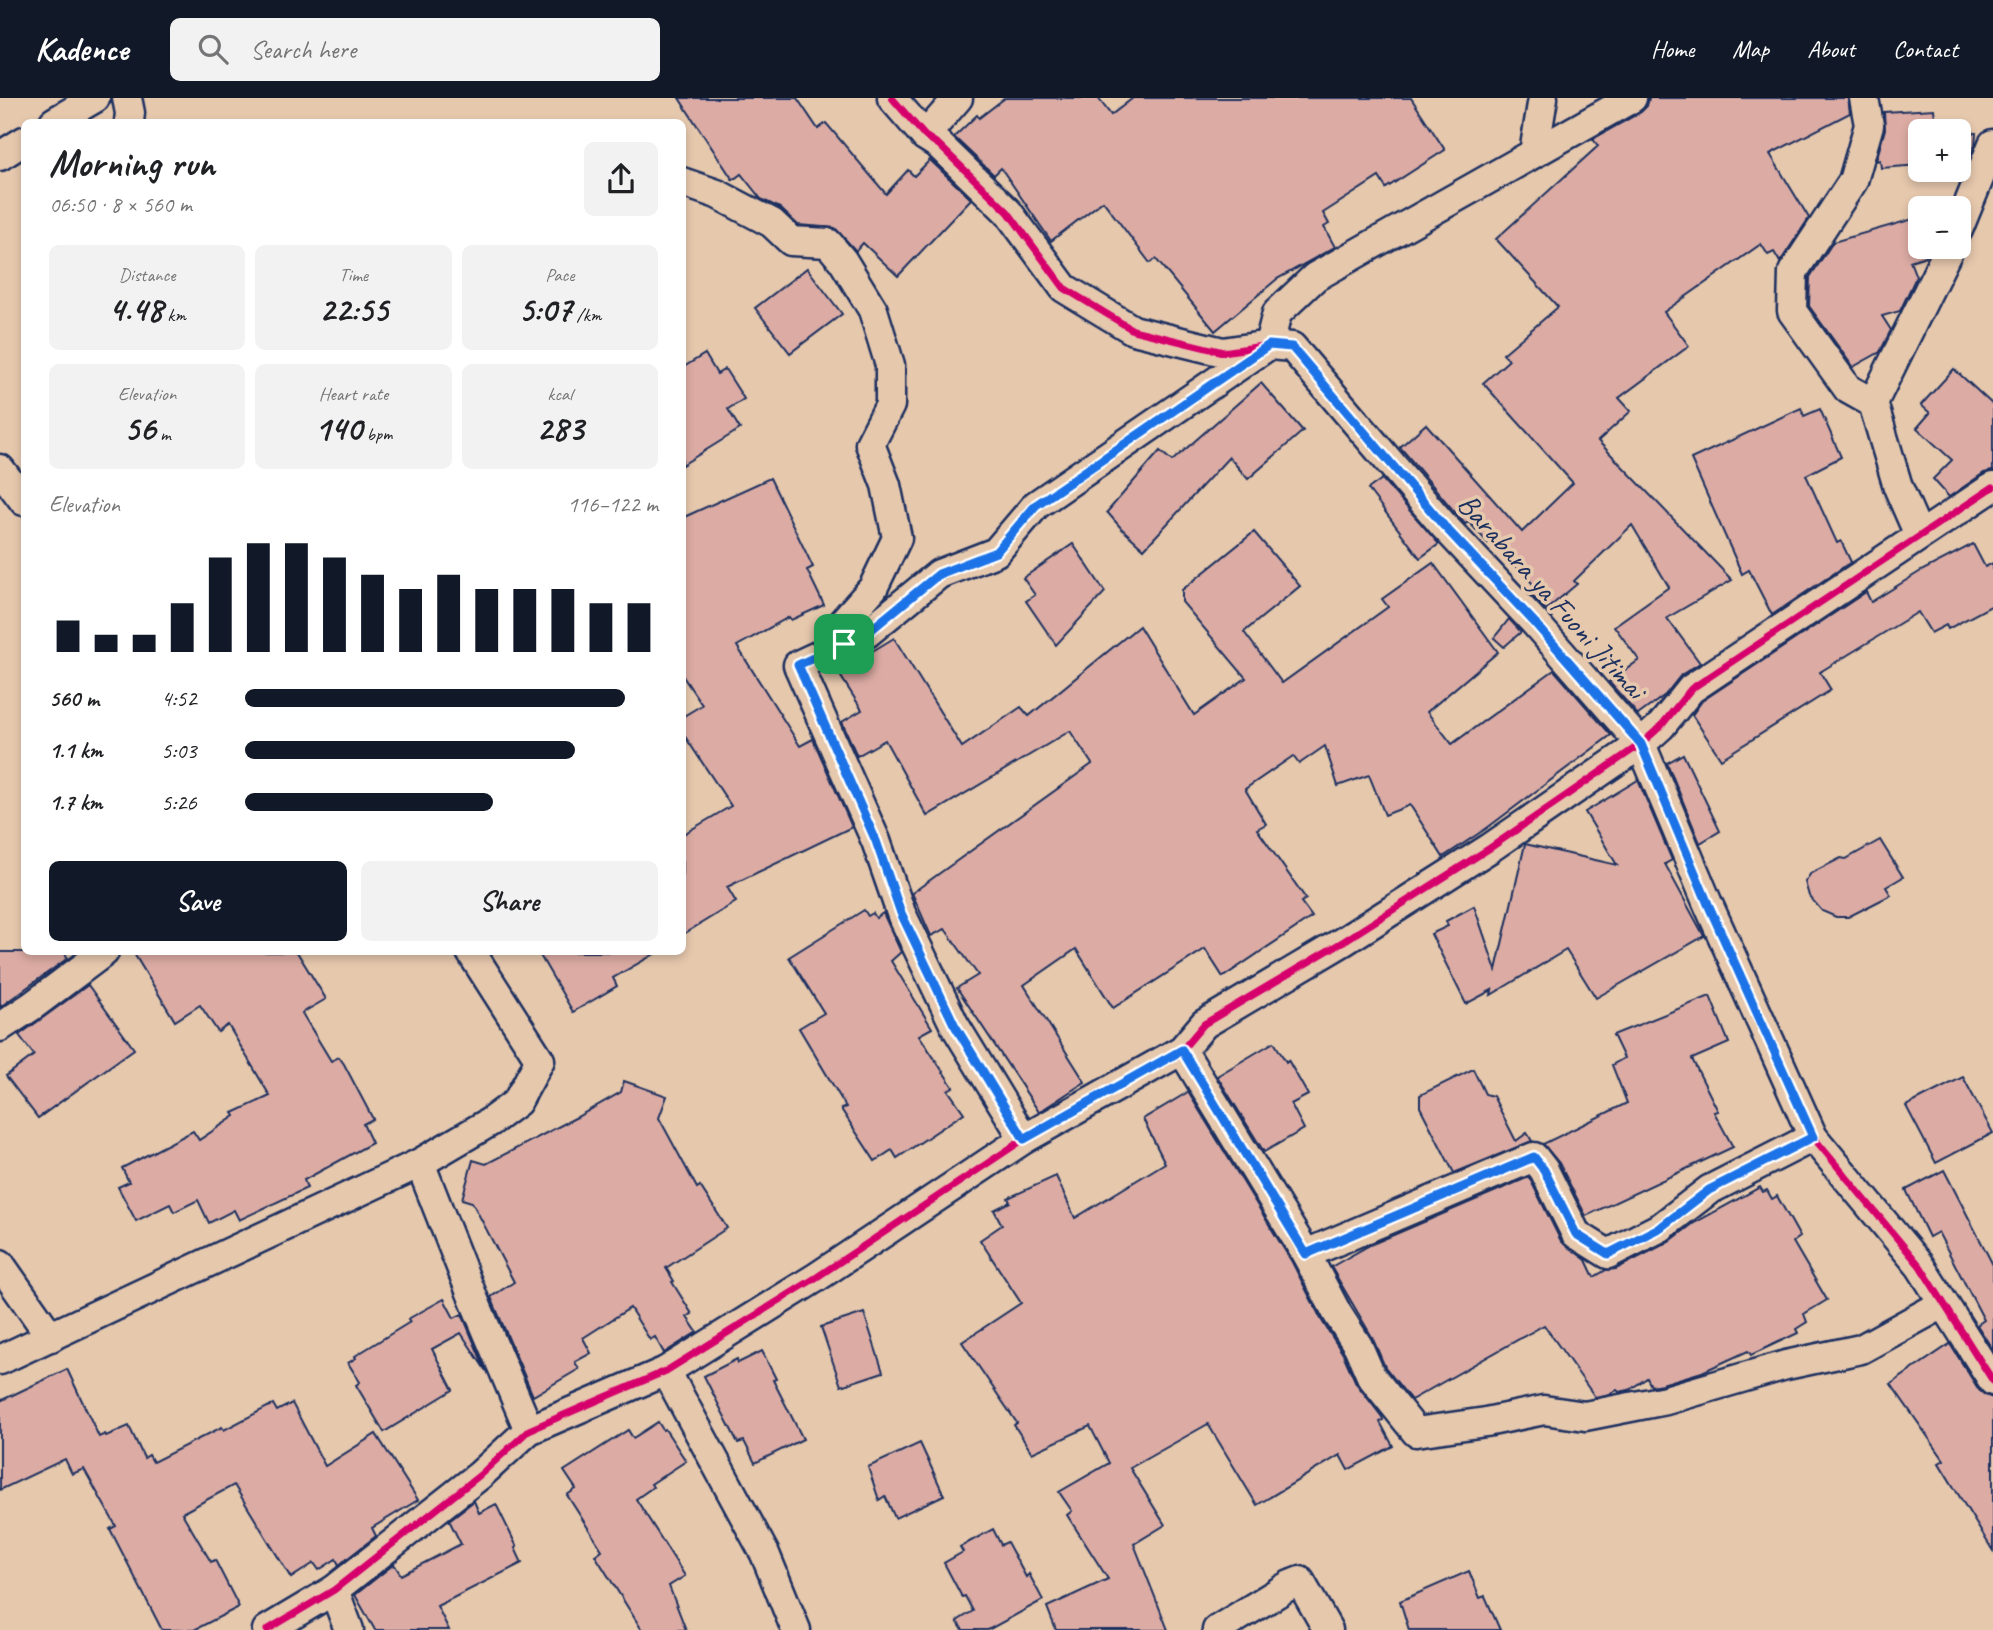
<!DOCTYPE html>
<html lang="en">
<head>
<meta charset="utf-8">
<style>
	:root { --surface:#fff; --page:#f2f2f2; --text:#202124; --muted:#757577; --accent:#111827 }
	body { margin:0; font-family:Caveat,sans-serif; background:var(--page); color:var(--text); height:100vh; display:flex; flex-direction:column; font-size:26px; white-space:nowrap }
	* { box-sizing:border-box; margin:0 }
	p { font-size:23px; color:var(--muted) }
	.icon { flex:none; width:38px; height:38px; fill:none; stroke:currentColor; stroke-width:2; stroke-linecap:round; stroke-linejoin:round }
	.map { position:relative; flex:1; overflow:hidden }
	.details { position:absolute; left:21px; top:21px; width:665px; height:836px; display:flex; flex-direction:column; background:var(--surface); border-radius:10px; box-shadow:0 4px 10px #0003 }
	.details>* { flex:none }
	.tools { position:absolute; left:1908px; top:21px; display:grid; gap:14px }
	.tools a { display:grid; place-items:center; width:63px; height:63px; border-radius:10px; background:var(--surface); box-shadow:0 4px 10px #0003; font-size:35px }
	.pin { position:absolute; display:grid; place-items:center; width:60px; height:60px; color:#fff; margin:-30px; border-radius:14px; box-shadow:0 4px 10px #0006 }
	.round { display:grid; place-items:center; flex:none; width:74px; height:74px; border-radius:10px; background:var(--page) }
	.overview { display:flex; align-items:center; justify-content:space-between; height:119px; padding:0 28px }
	h1 { font-size:38px; font-weight:700; line-height:52px }
	.figures { display:grid; grid-template-columns:repeat(3,1fr); gap:10px; height:119px; padding:7px 28px }
	.figures div { display:grid; align-content:center; border-radius:10px; background:var(--page); text-align:center }
	.figures b { font-size:35px; font-weight:700 }
	.figures small { font-size:19px; font-weight:400 }
	.figures p { font-size:19px }
	.chart { height:196px; padding:14px 28px }
	.chart p { display:flex; justify-content:space-between }
	.chart svg { width:100%; height:126px; margin-top:7px; stroke:var(--accent); stroke-width:6 }
	.button { display:flex; gap:14px; margin-top:auto; padding:14px 28px }
	.button a { flex:1; height:80px; border-radius:10px; background:var(--accent); color:#fff; font-size:28px; font-weight:700; line-height:80px; text-align:center }
	.button a+a { background:var(--page); color:var(--text) }
	ul { padding:0 28px; list-style:none; font-size:23px }
	li { display:grid; grid-template-columns:112px 84px 1fr; align-items:center; height:52px }
	li i { height:18px; border-radius:9px; background:var(--accent) }
	header { display:flex; align-items:center; gap:42px; box-sizing:border-box; height:98px; padding:0 35px; background:var(--accent); color:#fff }
	header strong { font-size:33px }
	nav { display:flex; gap:38px; margin-inline-start:auto; font-size:24px }
	.search { width:490px; height:63px; background:var(--page); display:flex; align-items:center; gap:18px; box-sizing:border-box; padding:0 24px; border-radius:10px; color:var(--muted); font-size:26px }
	.map>svg:first-child { display:block }
	.building { fill:#dcaca4; stroke:#1b2f5e; stroke-width:2 }
	.lines { fill:none; stroke-linecap:round; stroke-linejoin:round }
	.minor-casing { stroke:#1b2f5e; stroke-width:33 }
	.minor { stroke:#e6c8ad; stroke-width:28 }
	.cycleway-casing { stroke:#e6c8ad; stroke-width:11 }
	.cycleway { stroke:#d6006c; stroke-width:7 }
	.route-casing { stroke:#fff; stroke-width:14 }
	.route { stroke:#1a73e8; stroke-width:9 }
	.labels { text-anchor:middle; dominant-baseline:central; stroke-width:7; stroke-linejoin:round; paint-order:stroke }
	.street-label { font-size:30px; fill:#1b2f5e; stroke:#e6c8ad }
</style>
</head>
<body>
<header>
<strong>Kadence</strong>
<div class="search"><svg class="icon" aria-label="search" viewBox="0 0 24 24"><circle cx="10" cy="10" r="6"/><path d="M15 15l6 6"/></svg>Search here</div>
<nav><a>Home</a><a>Map</a><a>About</a><a>Contact</a></nav>
</header>
<div class="map">
<svg width="1993" height="1532" viewBox="0 0 1993 1532">
	<rect width="100%" height="100%" fill="#e6c8ad"/>
	<filter id="ink" filterUnits="userSpaceOnUse"><feTurbulence type="fractalNoise" baseFrequency=".0143" numOctaves="2"/><feDisplacementMap in="SourceGraphic" scale="14" xChannelSelector="R" yChannelSelector="G"/><feConvolveMatrix kernelMatrix="1 2 1 2 8 2 1 2 1" color-interpolation-filters="sRGB"/></filter>
	<g filter="url(#ink)">
		<g class="building">
			<polygon points="679,0 797,0 818,31 826,25 886,96 908,72 914,78 930,62 971,101 898,178 863,145 856,153 835,130 798,127 780,110 761,101 741,76 733,82"/>
			<polygon points="1005,0 1098,0 1111,17 1133,0 1411,0 1445,52 1386,90 1379,79 1323,115 1329,126 1324,129 1335,149 1277,181 1215,233 1156,161 1150,165 1103,103 1051,143 1001,70 994,77 954,39 977,17 979,20"/>
			<polygon points="1649,0 1848,0 1850,15 1770,56 1809,120 1780,164 1774,154 1768,157 1761,146 1664,214 1689,248 1619,300 1631,313 1598,343 1732,482 1667,520 1700,565 1681,577 1665,597 1638,617 1609,584 1639,562 1614,528 1669,489 1632,427 1574,483 1577,486 1546,512 1529,494 1534,487 1491,442 1488,445 1469,424 1465,426 1400,349 1426,326 1522,434 1573,385 1483,285 1509,262 1503,256 1558,209 1496,141 1598,48 1593,41 1641,14 1647,8"/>
			<polygon points="1934,11 1936,29 1976,35 1975,47 1968,64 1958,64 1958,33 1920,33 1920,67 1881,70 1880,62 1876,63 1885,31 1884,14"/>
			<polygon points="1920,119 1920,149 1923,149 1926,158 1910,163 1916,179 1900,213 1882,218 1891,232 1880,254 1853,269 1809,208 1810,179 1833,144"/>
			<polygon points="807,170 842,216 790,255 755,210"/>
			<polygon points="705,256 717,276 725,271 744,301 728,311 740,331 682,367 682,270"/>
			<polygon points="1954,271 1993,307 1993,373 1984,375 1949,399 1933,381 1952,362 1917,330 1930,315 1921,307"/>
			<polygon points="1261,285 1303,333 1248,381 1229,359 1144,451 1121,430 1107,414 1160,353 1172,363"/>
			<polygon points="1801,310 1804,318 1820,311 1841,359 1806,377 1837,445 1841,443 1851,464 1772,517 1749,472 1742,476 1691,361"/>
			<polygon points="770,380 813,469 807,472 824,507 791,522 789,519 737,548 800,648 813,641 852,729 727,789 736,804 682,837 682,737 731,708 682,634 682,619 702,607 682,577 682,420"/>
			<polygon points="1382,381 1439,446 1420,460 1368,391"/>
			<polygon points="1254,434 1300,488 1244,534 1282,585 1388,509 1382,501 1433,465 1498,554 1427,614 1452,646 1554,572 1611,637 1487,730 1443,759 1410,707 1385,717 1369,677 1338,688 1325,648 1299,666 1293,658 1245,691 1266,726 1257,731 1306,801 1301,804 1312,819 1223,879 1205,851 1113,910 1076,851 1024,887 1085,984 1039,1014 957,890 978,877 945,831 931,838 912,795 1092,666 1070,633 927,718 885,642 857,658 842,624 862,612 838,574 894,540 962,649 1021,609 1029,618 1139,528 1194,617 1246,580 1182,504 1182,492"/>
			<polygon points="1073,446 1105,494 1056,547 1026,503 1035,497 1023,480"/>
			<polygon points="1973,446 1985,469 1993,465 1993,507 1948,531 1946,527 1931,535 1918,514 1820,574 1831,592 1721,661 1692,617 1702,603 1866,494 1871,504 1921,473"/>
			<polygon points="1509,521 1521,534 1504,549 1494,540"/>
			<polygon points="1683,656 1720,733 1700,745 1667,665"/>
			<polygon points="1638,682 1672,762 1665,766 1704,838 1596,900 1566,852 1491,897 1492,892 1466,906 1431,836 1448,828 1446,823 1474,808 1496,872 1525,746 1617,767 1585,714"/>
			<polygon points="1880,742 1903,779 1886,789 1891,797 1848,819 1836,819 1822,813 1809,798 1805,784 1811,775 1841,760 1846,761"/>
			<polygon points="864,812 868,818 873,815 876,820 883,815 901,854 891,863 932,930 919,937 953,989 948,992 964,1015 897,1060 892,1052 875,1063 841,1011 846,1009 799,930 824,915 789,859"/>
			<polygon points="0,854 64,854 68,860 0,909"/>
			<polygon points="133,854 297,854 326,901 302,915 331,963 339,959 344,966 373,1021 363,1026 372,1045 304,1082 307,1090 239,1122 234,1112 209,1125 198,1102 174,1114 170,1106 136,1123 118,1089 129,1084 122,1070 193,1033 199,1042 235,1018 233,1015 270,998 228,927 218,934 200,907 175,923"/>
			<polygon points="538,854 658,854 613,880 617,888 573,914"/>
			<polygon points="88,887 134,951 38,1020 6,978 34,957 19,937"/>
			<polygon points="1710,898 1729,945 1692,961 1718,1013 1714,1014 1733,1049 1586,1118 1559,1065 1543,1046 1627,1005 1612,967 1624,960 1613,937"/>
			<polygon points="1274,944 1286,964 1288,962 1308,997 1291,1006 1304,1031 1264,1054 1217,978"/>
			<polygon points="1473,971 1485,996 1493,998 1516,1043 1527,1035 1532,1043 1454,1075 1420,1009 1420,997"/>
			<polygon points="1963,979 1993,1035 1936,1065 1906,1008"/>
			<polygon points="624,983 667,998 659,1020 697,1090 700,1088 727,1130 666,1170 674,1183 672,1184 692,1216 687,1219 697,1234 664,1255 655,1239 650,1242 630,1210 583,1240 591,1255 575,1264 579,1271 533,1298 491,1199 514,1184 472,1104 462,1101 473,1062 486,1066 577,1019 621,994"/>
			<polygon points="1188,994 1292,1164 1322,1223 1343,1256 1356,1285 1382,1319 1383,1322 1380,1324 1393,1348 1348,1372 1340,1357 1257,1407 1208,1326 1130,1370 1165,1427 1134,1446 1168,1532 1056,1532 1047,1509 1108,1481 1067,1417 1072,1413 1059,1394 1109,1365 1090,1328 1032,1355 1014,1327 1017,1325 962,1244 1021,1205 980,1142 1002,1127 994,1112 1010,1104 1008,1100 1056,1078 1075,1120 1165,1065 1143,1021"/>
			<polygon points="1944,1072 1993,1167 1993,1252 1977,1227 1984,1222 1938,1134 1929,1139 1906,1092"/>
			<polygon points="1529,1079 1561,1143 1586,1162 1594,1179 1606,1172 1616,1171 1669,1144 1694,1125 1760,1089 1763,1094 1767,1092 1772,1101 1777,1098 1800,1139 1793,1144 1827,1202 1804,1216 1807,1224 1796,1231 1798,1235 1751,1257 1748,1253 1702,1274 1662,1286 1651,1288 1647,1280 1629,1292 1619,1294 1617,1292 1610,1296 1595,1299 1544,1227 1411,1302 1385,1269 1372,1239 1331,1169 1370,1147"/>
			<polygon points="444,1201 454,1220 462,1216 486,1273 461,1235 432,1251 453,1292 384,1334 356,1287 360,1284 348,1265 356,1260 355,1258 410,1224 408,1221"/>
			<polygon points="864,1215 883,1274 841,1288 821,1229"/>
			<polygon points="1950,1246 1979,1292 1985,1297 1993,1300 1993,1453 1939,1365 1944,1362 1891,1286"/>
			<polygon points="762,1253 776,1281 773,1282 803,1341 755,1365 744,1343 738,1345 704,1278 737,1261 738,1265"/>
			<polygon points="67,1271 99,1339 105,1336 106,1338 129,1328 144,1360 149,1357 153,1364 222,1329 224,1332 273,1306 277,1313 292,1305 325,1368 376,1336 418,1402 372,1430 376,1438 339,1467 336,1461 319,1472 314,1465 291,1480 234,1387 182,1415 211,1464 215,1462 239,1509 194,1532 162,1532 110,1431 116,1428 84,1371 72,1376 65,1361 0,1392 0,1303"/>
			<polygon points="658,1324 663,1332 665,1331 686,1363 651,1386 653,1389 636,1401 685,1478 669,1488 686,1532 642,1532 595,1457 602,1452 567,1397 576,1391 564,1373 628,1332 633,1340"/>
			<polygon points="920,1345 944,1397 895,1420 885,1398 879,1402 868,1369"/>
			<polygon points="474,1403 479,1415 496,1406 517,1449 515,1450 522,1465 437,1508 449,1532 375,1532 355,1497 394,1466 401,1477 461,1446 449,1422"/>
			<polygon points="993,1431 1001,1447 1007,1444 1026,1479 1029,1476 1043,1502 988,1532 963,1532 957,1523 973,1513 965,1498 962,1499 944,1465 963,1454 960,1449"/>
			<polygon points="1469,1473 1480,1500 1485,1498 1500,1532 1409,1532 1400,1503"/>
		</g>
		<g class="lines">
			<defs>
				<g id="minor">
					<polyline points="127,0 130,15 129,24"/>
					<polyline points="892,0 925,38 939,47 1008,114 1064,190 1133,232 1223,254 1269,247 1292,249 1444,428 1535,525 1641,646 1708,806 1813,1039 1920,1168 1993,1283"/>
					<polyline points="1864,0 1869,27 1853,83 1793,174 1792,213 1848,291 1873,305"/>
					<polyline points="54,24 95,0"/>
					<polyline points="925,38 958,0"/>
					<polyline points="1534,55 1543,0"/>
					<polyline points="0,58 24,43"/>
					<polyline points="682,84 717,96 772,125 791,143 828,145 843,163 873,212 890,267 890,307 870,346 886,387 897,440 873,490 841,526 844,546"/>
					<polyline points="1958,132 1993,46"/>
					<polyline points="0,371 24,403"/>
					<polyline points="1919,437 1898,389 1873,305 1950,149"/>
					<polyline points="0,929 32,908 104,854"/>
					<polyline points="1182,952 1306,1156 1337,1215 1358,1248 1371,1278 1416,1334 1486,1324 1544,1312 1585,1318 1666,1302 1786,1267 1861,1251 1943,1206"/>
					<polyline points="1024,1041 954,926 901,815 876,743 798,567 867,535 939,476 996,454 1036,407 1269,247 1277,215 1315,179 1632,0"/>
					<polyline points="420,1065 474,1202 529,1332"/>
					<polyline points="1306,1156 1534,1059 1544,1072 1576,1136 1608,1156 1661,1129 1709,1092 1813,1039"/>
					<polyline points="0,1166 51,1239"/>
					<polyline points="0,1262 420,1065 490,1024 517,1004 540,962 471,854"/>
					<polyline points="666,1273 765,1456 796,1532"/>
					<polyline points="334,1492 349,1532"/>
					<polyline points="267,1532 334,1492 480,1377 529,1332 666,1273 817,1179 1024,1041 1182,952 1204,926 1344,843 1490,750 1641,646 1661,628 1691,591 1993,389"/>
					<polyline points="1217,1532 1290,1487 1300,1483 1328,1532"/>
				</g>
			</defs>
			<use href="#minor" class="minor-casing"/>
			<use href="#minor" class="minor"/>
			<defs>
				<g id="cycleway">
					<polyline points="892,0 925,38 939,47 1008,114 1064,190 1133,232 1223,254 1269,247 1292,249 1444,428 1535,525 1641,646 1708,806 1813,1039 1920,1168 1993,1283"/>
					<polyline points="267,1532 334,1492 480,1377 529,1332 666,1273 817,1179 1024,1041 1182,952 1204,926 1344,843 1490,750 1641,646 1661,628 1691,591 1993,389"/>
				</g>
			</defs>
			<use href="#cycleway" class="cycleway-casing"/>
			<use href="#cycleway" class="cycleway"/>
		</g>
	</g>
	<g class="lines" filter="url(#ink)">
		<defs>
			<polygon id="route" points="1269,247 1292,249 1444,428 1535,525 1641,646 1708,806 1813,1039 1709,1092 1661,1129 1608,1156 1576,1136 1544,1072 1534,1059 1306,1156 1182,952 1024,1041 954,926 901,815 876,743 798,567 867,535 939,476 996,454 1036,407"/>
		</defs>
		<use href="#route" class="route-casing"/>
		<use href="#route" class="route"/>
	</g>
	<g class="labels">
		<g class="street-label">
			<text transform="translate(1552 498) rotate(48)">Barabara ya Fuoni Jitimai</text>
		</g>
	</g>
</svg>
<div class="tools">
<a>+</a>
<a>−</a>
</div>
<div class="pin" style="left:844px;top:546px;background:#1e9e55"><svg class="icon" aria-label="arrive" viewBox="0 0 24 24"><path d="M6 21V4h12l-3 4 3 4H6"/></svg></div>
<section class="details">
<div class="overview"><div><h1>Morning run</h1><p>06:50 · 8 × 560 m</p></div><a class="round"><svg class="icon" aria-label="share" viewBox="0 0 24 24"><path d="M12 15V3M7 8l5-5 5 5M5 13v7h14v-7"/></svg></a></div>
<div class="figures">
<div><p>Distance</p><b>4.48<small> km</small></b></div>
<div><p>Time</p><b>22:55</b></div>
<div><p>Pace</p><b>5:07<small> /km</small></b></div>
</div>
<div class="figures">
<div><p>Elevation</p><b>56<small> m</small></b></div>
<div><p>Heart rate</p><b>140<small> bpm</small></b></div>
<div><p>kcal</p><b>283</b></div>
</div>
<div class="chart"><p><span>Elevation</span>116–122 m</p>
<svg viewBox="0 0 160 44" preserveAspectRatio="none"><path d="M5 44V33M15 44V38M25 44V38M35 44V27M45 44V11M55 44V6M65 44V6M75 44V11M85 44V17M95 44V22M105 44V17M115 44V22M125 44V22M135 44V22M145 44V27M155 44V27"/></svg>
</div>
<ul>
<li><b>560 m</b>4:52<i style="width:92%"></i></li>
<li><b>1.1 km</b>5:03<i style="width:80%"></i></li>
<li><b>1.7 km</b>5:26<i style="width:60%"></i></li>
</ul>
<div class="button"><a>Save</a><a>Share</a></div>
</section>
</div>
</body>
</html>
